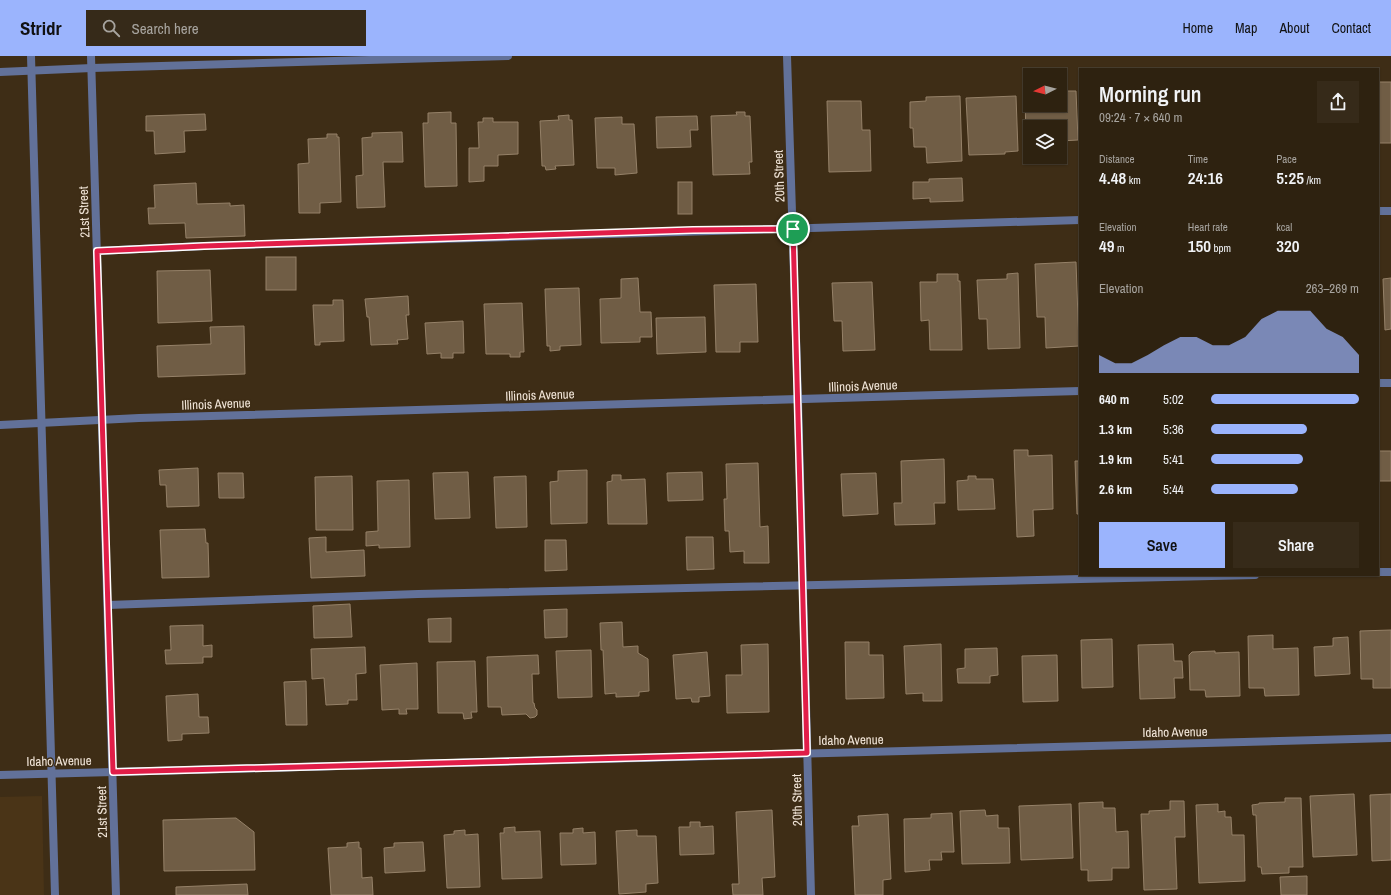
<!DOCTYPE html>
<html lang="en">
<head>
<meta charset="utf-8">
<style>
	:root { --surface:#2e2210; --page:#362a19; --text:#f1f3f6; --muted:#a7a49f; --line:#493f30; --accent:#9bb4fd }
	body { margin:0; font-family:"Archivo Narrow",sans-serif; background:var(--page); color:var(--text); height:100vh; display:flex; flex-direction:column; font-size:15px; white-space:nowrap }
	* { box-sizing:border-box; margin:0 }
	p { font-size:13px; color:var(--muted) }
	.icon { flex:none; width:22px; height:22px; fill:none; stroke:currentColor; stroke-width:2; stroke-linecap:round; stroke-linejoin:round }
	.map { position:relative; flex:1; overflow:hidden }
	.side { position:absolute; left:1079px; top:12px; width:300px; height:508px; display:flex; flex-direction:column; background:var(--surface); border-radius:0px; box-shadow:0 1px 3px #0004,0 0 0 1px var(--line) }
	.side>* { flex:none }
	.needle { width:26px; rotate:264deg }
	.buttons { position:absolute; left:1023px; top:12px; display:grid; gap:8px }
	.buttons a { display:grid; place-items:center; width:44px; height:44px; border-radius:0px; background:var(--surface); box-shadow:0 1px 3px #0004,0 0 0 1px var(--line); font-size:20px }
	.pin { position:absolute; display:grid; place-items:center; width:34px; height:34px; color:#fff; margin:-17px; border:2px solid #fff; border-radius:50%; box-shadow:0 1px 4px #0007 }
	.round { display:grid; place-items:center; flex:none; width:42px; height:42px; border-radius:0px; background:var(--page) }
	.overview { display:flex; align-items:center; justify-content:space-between; height:68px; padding:0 20px }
	h1 { font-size:22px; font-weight:600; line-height:30px }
	.stats { display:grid; grid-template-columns:repeat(3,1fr); gap:6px; height:68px; padding:4px 20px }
	.stats div { display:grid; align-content:center }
	.stats b { font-size:17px; font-weight:600 }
	.stats small { font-size:11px; font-weight:400 }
	.stats p { font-size:11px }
	.chart { height:112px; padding:8px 20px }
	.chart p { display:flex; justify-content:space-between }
	.chart svg { width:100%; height:72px; margin-top:4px; fill:var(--accent); opacity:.7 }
	.action { display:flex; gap:8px; margin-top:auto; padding:8px 20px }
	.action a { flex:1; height:46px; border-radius:0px; background:var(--accent); color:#111; font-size:16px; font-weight:600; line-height:46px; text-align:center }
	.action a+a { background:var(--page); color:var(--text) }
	ul { padding:0 20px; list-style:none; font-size:13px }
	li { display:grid; grid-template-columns:64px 48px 1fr; align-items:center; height:30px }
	li i { height:10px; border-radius:5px; background:var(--accent) }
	header { display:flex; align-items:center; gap:24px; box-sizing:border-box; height:56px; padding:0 20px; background:var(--accent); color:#111 }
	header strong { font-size:19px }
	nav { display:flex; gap:22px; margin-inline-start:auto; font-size:14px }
	.search { width:280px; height:36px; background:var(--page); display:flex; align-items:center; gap:10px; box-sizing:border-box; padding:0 14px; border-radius:0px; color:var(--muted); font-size:15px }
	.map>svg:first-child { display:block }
	.built { fill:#4a3417 }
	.building { fill:#705d45; stroke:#958168 }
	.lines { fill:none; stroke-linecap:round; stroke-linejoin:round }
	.service { stroke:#627199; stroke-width:8 }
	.minor { stroke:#627199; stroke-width:8 }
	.tertiary { stroke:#627199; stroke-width:8 }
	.route-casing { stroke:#fff; stroke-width:8 }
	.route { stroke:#e11d48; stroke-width:5 }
	.labels { text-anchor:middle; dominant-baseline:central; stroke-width:3; stroke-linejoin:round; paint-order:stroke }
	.street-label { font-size:13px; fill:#f2e6d9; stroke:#3e2d16 }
</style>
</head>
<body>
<header>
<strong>Stridr</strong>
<div class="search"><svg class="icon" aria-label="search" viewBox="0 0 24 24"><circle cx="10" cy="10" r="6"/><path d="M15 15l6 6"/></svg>Search here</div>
<nav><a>Home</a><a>Map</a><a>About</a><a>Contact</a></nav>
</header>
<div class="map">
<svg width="1391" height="839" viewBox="0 0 1391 839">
	<rect width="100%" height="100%" fill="#3e2d16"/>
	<polygon class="built" points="42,740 44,839 0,839 0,741"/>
	<g class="building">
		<rect x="1378" y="26" width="13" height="61"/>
		<polygon points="1060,35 1076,35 1078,84 1060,85 1060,71 1030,71 1029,100 1029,86 1026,86 1025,37 1030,36 1030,49 1060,49"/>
		<polygon points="960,40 962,105 927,107 926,91 914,91 913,72 910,72 910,46 926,45 926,41"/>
		<polygon points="1016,40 1018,95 1005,96 1005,98 969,99 966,42"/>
		<polygon points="827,45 861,45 862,74 870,74 871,115 829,116"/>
		<polygon points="451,56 451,67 456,67 457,130 425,131 423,67 428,67 428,57"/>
		<polygon points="736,56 745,56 745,60 750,60 752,106 749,106 750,118 713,119 711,60 737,59"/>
		<polygon points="205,58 206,74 184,75 185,96 155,98 154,75 146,75 146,60"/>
		<polygon points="569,59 569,64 572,64 574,109 555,110 556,113 546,114 545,110 542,110 540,65 559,64 558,60"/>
		<polygon points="697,60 698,74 690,74 691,91 657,92 656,61"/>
		<polygon points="622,61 622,68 634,68 637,117 615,119 615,112 597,112 595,62"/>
		<polygon points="483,62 493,62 493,66 518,66 518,98 498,99 498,110 484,110 484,125 469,126 469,92 479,92 478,66 483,66"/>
		<polygon points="402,76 403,106 383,106 385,151 357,152 356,120 363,119 362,82 372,81 372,77"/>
		<polygon points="327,78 337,78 337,81 339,81 341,146 320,147 320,157 299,157 298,108 309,107 308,83 327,82"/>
		<polygon points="962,122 963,145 930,146 930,142 913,143 913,126 929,126 929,123"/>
		<rect x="678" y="126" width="14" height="32"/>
		<polygon points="196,127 197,148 230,147 230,150 244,149 245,180 186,182 185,167 149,168 148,152 155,152 154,129"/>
		<rect x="266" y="201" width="30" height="33"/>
		<polygon points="1076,206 1079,290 1046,292 1045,261 1037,261 1035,208"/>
		<polygon points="210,214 212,265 158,267 157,215"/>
		<polygon points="1018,217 1020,292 988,293 987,263 979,263 977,224 1007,223 1007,218"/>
		<polygon points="937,218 958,218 958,225 960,225 962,294 930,294 929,264 921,265 920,226 937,226"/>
		<polygon points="638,222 640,256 651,256 652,281 640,281 640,286 601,287 600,243 621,242 621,223"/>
		<polygon points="1391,222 1391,273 1385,274 1383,223"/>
		<polygon points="872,226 875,294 843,295 842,265 834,265 832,227"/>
		<polygon points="756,228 758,286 740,286 740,296 716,296 714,229"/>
		<polygon points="579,232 581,289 560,290 560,294 550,295 550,290 547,290 545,233"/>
		<polygon points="408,240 409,259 406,259 408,283 397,284 398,288 371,289 369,261 367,261 365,243"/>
		<polygon points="333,244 343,244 344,285 320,286 320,289 315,289 313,249 333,249"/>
		<polygon points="522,247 524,296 520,296 520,301 510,301 510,298 486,298 484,248"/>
		<polygon points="705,261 706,296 657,298 656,262"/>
		<polygon points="463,265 464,297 453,297 453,302 441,302 441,297 427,298 425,267"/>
		<polygon points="244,270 245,318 158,321 157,290 211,288 210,271"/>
		<polygon points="1014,394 1028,394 1028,400 1052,399 1053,453 1033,454 1034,480 1017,481"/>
		<rect x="1378" y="395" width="13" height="30"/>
		<polygon points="944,403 945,447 934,447 935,468 895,469 894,447 902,447 901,405"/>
		<polygon points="1075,405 1080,405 1080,458 1077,458"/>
		<polygon points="758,407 760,471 768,470 769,507 744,507 744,495 730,496 729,475 725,475 724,443 727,443 726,408"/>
		<polygon points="198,412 199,450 167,451 166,429 160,429 159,414"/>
		<polygon points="587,414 587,467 551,468 550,426 558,425 558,415"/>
		<polygon points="468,416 470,462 435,463 433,417"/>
		<polygon points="702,416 703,444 668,445 667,417"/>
		<polygon points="218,417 243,417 244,442 219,442"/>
		<polygon points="876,417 878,458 843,460 841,418"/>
		<polygon points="612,419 621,419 621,424 645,423 647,468 608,468 607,426 612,425"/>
		<polygon points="352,420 353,474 316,474 315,421"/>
		<polygon points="526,420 527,471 496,472 494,421"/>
		<polygon points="968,420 976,420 976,423 993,423 995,453 958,454 957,425 968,424"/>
		<polygon points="409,424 410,491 379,492 379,489 366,490 366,476 378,475 377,425"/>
		<polygon points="205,473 206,487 208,487 209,521 162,522 160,474"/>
		<polygon points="326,481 326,496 364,494 365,520 311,522 309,482"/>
		<polygon points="686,481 713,481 714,513 687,514"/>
		<polygon points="545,484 566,484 567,514 545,515"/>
		<polygon points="350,548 352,581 314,582 313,550"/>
		<polygon points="567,553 567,581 545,582 544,554"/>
		<polygon points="451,562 451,586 429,586 428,563"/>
		<polygon points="622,566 623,591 638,590 638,597 648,603 649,635 639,636 639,640 616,641 616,637 605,638 603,594 601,594 600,567"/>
		<polygon points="203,569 203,590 212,589 212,601 203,601 203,607 166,608 165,594 171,594 170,570"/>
		<polygon points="1391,574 1391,632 1373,632 1373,623 1361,623 1360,575"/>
		<polygon points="1273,579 1273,593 1298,592 1299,639 1265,640 1264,632 1249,632 1248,580"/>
		<polygon points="1348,581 1350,618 1315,620 1314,591 1333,590 1333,582"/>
		<polygon points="1112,583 1113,631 1082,632 1081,584"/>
		<polygon points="845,586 869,586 869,599 883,599 884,642 846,643"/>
		<polygon points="768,588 769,656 727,657 726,619 742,619 741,589"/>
		<polygon points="941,588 942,645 923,645 923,637 906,638 904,590"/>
		<polygon points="1173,588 1174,605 1182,605 1183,622 1174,622 1175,642 1140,643 1138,589"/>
		<polygon points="365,591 366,617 356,618 357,644 348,644 348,648 326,649 324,622 312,623 311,593"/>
		<polygon points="997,592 998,619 990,620 990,627 958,627 957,613 965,612 965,593"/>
		<polygon points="591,594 592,641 558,642 556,595"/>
		<polygon points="1215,595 1215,597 1239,596 1240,640 1206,641 1205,634 1190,634 1189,599 1192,596"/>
		<polygon points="707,596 710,640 699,641 699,646 692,646 691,642 676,643 673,599"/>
		<polygon points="538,599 539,618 532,618 533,647 534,647 535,652 537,654 537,659 535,661 530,662 526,658 502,659 501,651 488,651 487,601"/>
		<polygon points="1057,599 1058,645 1023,646 1022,600"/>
		<polygon points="475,605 477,656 471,656 472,662 464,663 463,657 438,657 437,606"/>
		<polygon points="417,607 418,653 406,653 407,658 399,658 399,653 382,654 380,609"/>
		<polygon points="306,625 307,669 286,669 284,626"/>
		<polygon points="198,638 199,661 208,661 209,677 182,678 182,684 168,685 166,640"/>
		<polygon points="1354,738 1357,799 1313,801 1310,740"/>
		<polygon points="1391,738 1391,804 1372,805 1370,739"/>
		<polygon points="1285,742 1301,742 1303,811 1289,811 1289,817 1262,818 1261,811 1258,811 1256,759 1253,759 1252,749 1259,748 1259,747 1285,746"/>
		<polygon points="1170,745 1184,745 1185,781 1175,781 1177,833 1144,834 1141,758 1149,758 1149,755 1170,754"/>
		<polygon points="1103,746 1103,752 1115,752 1116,776 1128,775 1129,812 1112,812 1112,824 1088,825 1088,814 1081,814 1079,747"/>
		<polygon points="1071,748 1073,802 1021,804 1019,750"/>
		<polygon points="1218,748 1218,756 1225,755 1225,761 1231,761 1232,779 1244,779 1245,825 1199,827 1196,749"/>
		<polygon points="772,754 775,821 762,822 763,839 733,839 732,828 739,828 736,756"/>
		<polygon points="985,754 986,760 998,759 998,772 1009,772 1010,807 962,808 960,755"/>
		<polygon points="952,757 954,796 941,796 942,804 929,804 930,814 905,816 904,763 931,762 931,758"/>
		<polygon points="888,758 891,823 883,824 883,839 855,839 852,770 859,770 858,760"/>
		<polygon points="236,762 254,776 255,814 164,815 163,764"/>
		<polygon points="690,766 700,766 700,771 713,770 714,798 680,799 679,771 690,771"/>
		<polygon points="515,771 515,776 540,775 542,822 502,823 500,777 504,777 504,772"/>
		<polygon points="583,772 583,777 595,776 596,808 561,809 560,777 573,777 573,773"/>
		<polygon points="465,774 465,779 478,778 480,831 447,832 444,779 454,778 454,775"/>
		<polygon points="637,774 637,780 656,780 658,827 646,828 646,836 619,838 616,775"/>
		<polygon points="359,786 359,792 361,792 362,822 372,821 373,839 331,839 328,792 347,791 347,787"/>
		<polygon points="423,786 425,815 385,817 384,792 394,791 394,787"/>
		<polygon points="1307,820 1307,839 1281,839 1280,821"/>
		<polygon points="247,828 248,839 176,839 176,831"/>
	</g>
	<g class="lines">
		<g class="service">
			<polyline points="1378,155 1391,155"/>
			<polyline points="97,195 204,190 1080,164"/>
			<polyline points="1378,516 1391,516"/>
			<polyline points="108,549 418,538 1255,519"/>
		</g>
		<g class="minor">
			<polyline points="787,0 798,344 811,839"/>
			<polyline points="0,16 92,12 508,0"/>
			<polyline points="1378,327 1391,327"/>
			<polyline points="0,369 139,362 1080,335"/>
			<polyline points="0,719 1391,682"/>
		</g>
		<g class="tertiary">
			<polyline points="31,0 55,839"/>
			<polyline points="91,0 116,839"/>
		</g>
	</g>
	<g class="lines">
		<defs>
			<polygon id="route" points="793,173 807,697 113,716 97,195 204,190 693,174"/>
		</defs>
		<use href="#route" class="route-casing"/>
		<use href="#route" class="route"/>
	</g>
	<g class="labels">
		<g class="street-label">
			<text transform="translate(779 120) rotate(-92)">20th Street</text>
			<text transform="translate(84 156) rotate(-92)">21st Street</text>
			<text transform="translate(863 330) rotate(-2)">Illinois Avenue</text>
			<text transform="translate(540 339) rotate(-2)">Illinois Avenue</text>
			<text transform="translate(216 348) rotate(-2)">Illinois Avenue</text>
			<text transform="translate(1175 676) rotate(-1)">Idaho Avenue</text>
			<text transform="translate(851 684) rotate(-1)">Idaho Avenue</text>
			<text transform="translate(59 705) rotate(-1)">Idaho Avenue</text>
			<text transform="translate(797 744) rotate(-91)">20th Street</text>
			<text transform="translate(102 756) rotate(-91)">21st Street</text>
		</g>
	</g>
</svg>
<div class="buttons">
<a><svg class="needle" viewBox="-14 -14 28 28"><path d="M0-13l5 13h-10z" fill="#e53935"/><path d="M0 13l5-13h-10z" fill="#a7a49f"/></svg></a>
<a><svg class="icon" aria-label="layers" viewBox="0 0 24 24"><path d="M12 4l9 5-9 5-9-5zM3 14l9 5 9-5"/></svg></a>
</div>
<div class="pin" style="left:793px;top:173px;background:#1e9e55"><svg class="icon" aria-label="arrive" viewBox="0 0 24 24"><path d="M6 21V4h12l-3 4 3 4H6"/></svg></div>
<section class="side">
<div class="overview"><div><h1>Morning run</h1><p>09:24 · 7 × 640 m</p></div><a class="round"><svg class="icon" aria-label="share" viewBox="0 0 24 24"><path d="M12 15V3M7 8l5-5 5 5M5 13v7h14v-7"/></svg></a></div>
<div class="stats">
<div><p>Distance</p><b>4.48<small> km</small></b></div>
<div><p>Time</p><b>24:16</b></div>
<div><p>Pace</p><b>5:25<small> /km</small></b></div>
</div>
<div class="stats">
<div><p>Elevation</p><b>49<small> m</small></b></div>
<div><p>Heart rate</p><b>150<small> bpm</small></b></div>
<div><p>kcal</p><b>320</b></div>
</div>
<div class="chart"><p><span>Elevation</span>263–269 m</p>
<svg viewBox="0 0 160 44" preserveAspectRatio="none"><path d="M0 44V33L10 38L20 38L30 33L40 27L50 22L60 22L70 27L80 27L90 22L100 11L110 6L120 6L130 6L140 17L150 22L160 33V44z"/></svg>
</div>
<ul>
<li><b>640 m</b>5:02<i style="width:100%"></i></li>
<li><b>1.3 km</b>5:36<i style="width:65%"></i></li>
<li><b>1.9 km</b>5:41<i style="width:62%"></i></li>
<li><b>2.6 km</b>5:44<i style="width:59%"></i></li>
</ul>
<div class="action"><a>Save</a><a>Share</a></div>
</section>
</div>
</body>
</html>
